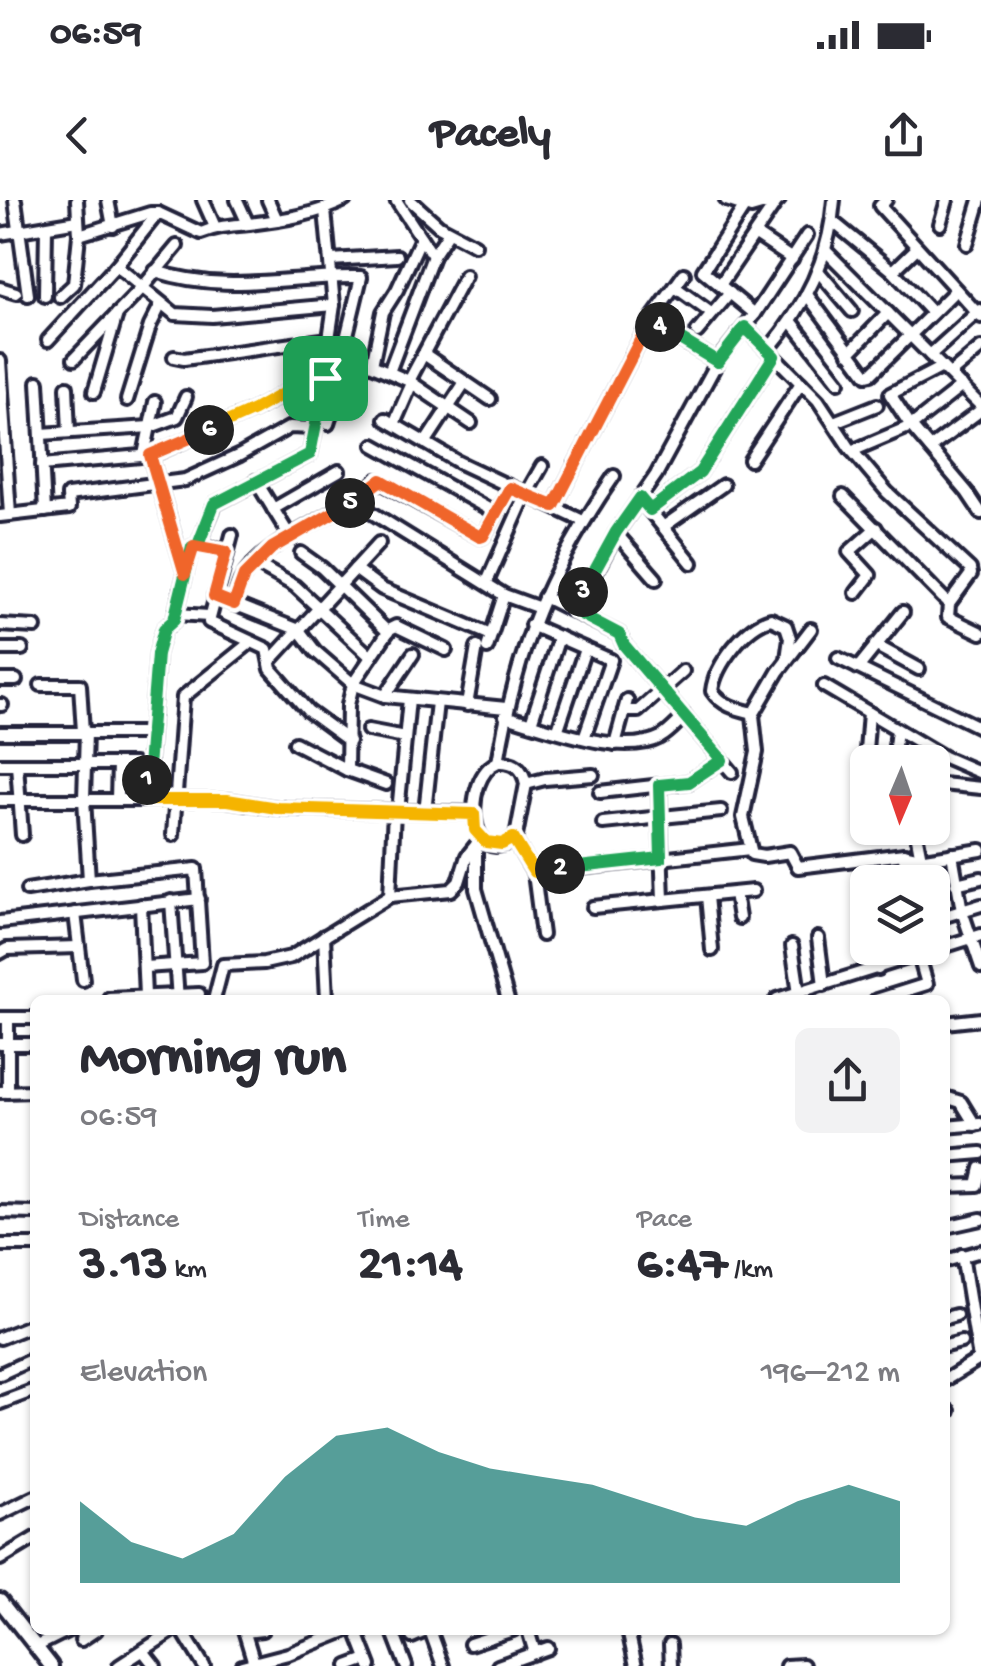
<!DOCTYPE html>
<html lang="en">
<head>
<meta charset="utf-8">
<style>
	:root { --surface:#fff; --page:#f2f2f3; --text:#2b2b33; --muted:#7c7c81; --accent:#0f766e }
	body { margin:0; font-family:"Gochi Hand",sans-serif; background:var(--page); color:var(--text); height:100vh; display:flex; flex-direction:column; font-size:38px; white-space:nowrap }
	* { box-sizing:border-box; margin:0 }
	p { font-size:32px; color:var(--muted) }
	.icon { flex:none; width:55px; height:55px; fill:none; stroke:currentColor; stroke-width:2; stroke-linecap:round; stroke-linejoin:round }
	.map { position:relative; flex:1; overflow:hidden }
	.details { position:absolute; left:30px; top:795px; width:920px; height:640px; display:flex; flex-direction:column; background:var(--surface); border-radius:15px; box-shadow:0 2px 8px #0004 }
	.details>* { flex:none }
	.needle { width:65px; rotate:182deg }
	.fabs { position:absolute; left:850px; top:545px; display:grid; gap:20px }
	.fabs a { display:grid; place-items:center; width:100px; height:100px; border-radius:15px; background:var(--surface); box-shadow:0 2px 8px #0004; font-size:50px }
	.pin { position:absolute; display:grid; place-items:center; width:85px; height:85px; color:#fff; margin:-42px; border-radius:20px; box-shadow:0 5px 15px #0006 }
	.km { position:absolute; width:50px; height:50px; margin:-25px; border-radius:50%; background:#222; color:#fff; font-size:28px; line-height:50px; text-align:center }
	.round { display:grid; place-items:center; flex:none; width:105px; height:105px; border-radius:15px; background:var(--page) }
	.summary { display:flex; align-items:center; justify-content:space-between; height:170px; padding:0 50px }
	h1 { font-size:55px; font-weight:800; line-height:75px }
	.stats { display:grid; grid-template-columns:repeat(3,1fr); gap:15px; height:170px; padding:10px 50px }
	.stats div { display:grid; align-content:center }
	.stats b { font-size:50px; font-weight:800 }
	.stats small { font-size:28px; font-weight:400 }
	.stats p { font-size:28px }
	.chart { height:280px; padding:20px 50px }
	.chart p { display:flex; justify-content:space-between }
	.chart svg { width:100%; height:180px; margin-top:10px; fill:var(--accent); opacity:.7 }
	.status { display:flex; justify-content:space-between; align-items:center; height:70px; padding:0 50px; background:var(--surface); direction:ltr }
	.status svg { height:28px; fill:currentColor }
	header { display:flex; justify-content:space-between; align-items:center; height:130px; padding:0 50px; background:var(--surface); font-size:45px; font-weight:800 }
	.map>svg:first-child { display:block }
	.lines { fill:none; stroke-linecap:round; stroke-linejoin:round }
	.minor-casing { stroke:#22223b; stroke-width:18 }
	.major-casing { stroke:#22223b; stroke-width:20 }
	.minor { stroke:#fff; stroke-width:10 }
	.major { stroke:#fff; stroke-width:12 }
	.split-1-casing { stroke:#fff; stroke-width:20 }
	.split-2-casing { stroke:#fff; stroke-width:20 }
	.split-3-casing { stroke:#fff; stroke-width:20 }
	.split-4-casing { stroke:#fff; stroke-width:20 }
	.split-5-casing { stroke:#fff; stroke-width:20 }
	.split-6-casing { stroke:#fff; stroke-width:20 }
	.split-7-casing { stroke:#fff; stroke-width:20 }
	.split-1 { stroke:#22a559; stroke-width:12 }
	.split-2 { stroke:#f5b400; stroke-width:12 }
	.split-3 { stroke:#22a559; stroke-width:12 }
	.split-4 { stroke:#22a559; stroke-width:12 }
	.split-5 { stroke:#f0652b; stroke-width:12 }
	.split-6 { stroke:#f0652b; stroke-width:12 }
	.split-7 { stroke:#f5b400; stroke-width:12 }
</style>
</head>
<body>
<div class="status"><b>06:59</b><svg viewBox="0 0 49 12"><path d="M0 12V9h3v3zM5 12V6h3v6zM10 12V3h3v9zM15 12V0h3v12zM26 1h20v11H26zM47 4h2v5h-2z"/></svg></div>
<header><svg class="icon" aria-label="back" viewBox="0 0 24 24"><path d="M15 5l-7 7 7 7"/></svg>Pacely<svg class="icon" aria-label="share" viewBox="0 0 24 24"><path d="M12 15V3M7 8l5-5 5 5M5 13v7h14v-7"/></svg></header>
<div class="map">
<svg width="981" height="1466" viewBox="0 0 981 1466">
	<rect width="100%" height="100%" fill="#fff"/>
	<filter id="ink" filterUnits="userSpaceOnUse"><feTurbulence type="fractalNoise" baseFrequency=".01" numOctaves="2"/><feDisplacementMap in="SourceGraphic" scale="20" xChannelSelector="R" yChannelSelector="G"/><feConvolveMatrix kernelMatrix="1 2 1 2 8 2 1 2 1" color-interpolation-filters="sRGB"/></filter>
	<g filter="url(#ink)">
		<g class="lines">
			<defs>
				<g id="minor">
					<polyline points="15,0 28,95"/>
					<polyline points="108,0 113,26"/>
					<polyline points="203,0 215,27"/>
					<polyline points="237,0 248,24"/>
					<polyline points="268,0 277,20"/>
					<polyline points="396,0 433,56"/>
					<polyline points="410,0 439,26 475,45"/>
					<polyline points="726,0 751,8 779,0"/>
					<polyline points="886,0 880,6 981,117"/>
					<polyline points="745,6 703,71 755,114"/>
					<polyline points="832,21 893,71 932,113"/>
					<polyline points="940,24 947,0"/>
					<polyline points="0,34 78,21"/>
					<path d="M 79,35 L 150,13 L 158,13 L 201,33 C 217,26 232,26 249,24 C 282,20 315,15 345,0"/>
					<polyline points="756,35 792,59"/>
					<polyline points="421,38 397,90 383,112 372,165 409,181 471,223"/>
					<polyline points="967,44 980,0"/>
					<polyline points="826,51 981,206"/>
					<polyline points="331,60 397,56"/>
					<polyline points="116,66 175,114 212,116 334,105"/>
					<path d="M 155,71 C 230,95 287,75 361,77 L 346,139 L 339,190 L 328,224"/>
					<polyline points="893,71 917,48"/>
					<polyline points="819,72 852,111"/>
					<polyline points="720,85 777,1"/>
					<polyline points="675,87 711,113"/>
					<polyline points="0,88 16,93"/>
					<polyline points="45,96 46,27"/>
					<polyline points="808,96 867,175 871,174 956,90"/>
					<polyline points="60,97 74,84 79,35 77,0"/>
					<polyline points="650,121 718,162"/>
					<polyline points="792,122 839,182"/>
					<polyline points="745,127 818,200 849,247 887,292 970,369 971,374 949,404 948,417 981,433"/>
					<polyline points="697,132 730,93"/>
					<polyline points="48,140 116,66 158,13"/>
					<path d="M 768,150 C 806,105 829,60 834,0"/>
					<polyline points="849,153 888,113"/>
					<polyline points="424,154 490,199"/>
					<polyline points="930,155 980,110"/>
					<polyline points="174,157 184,159 329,139 334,105 325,10"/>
					<polyline points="74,159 142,88 177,46"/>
					<polyline points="0,161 10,315"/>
					<polyline points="389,172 433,56 449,32"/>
					<polyline points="950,174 981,148"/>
					<polyline points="409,181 465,76"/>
					<polyline points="38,182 45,311"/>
					<polyline points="962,186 911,226 967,292 981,313"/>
					<polyline points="67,187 69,232"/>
					<polyline points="94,192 117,114"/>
					<polyline points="127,200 150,126 161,104"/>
					<polyline points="385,219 458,262 583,321"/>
					<polyline points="834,222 877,205"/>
					<polyline points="394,224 412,183"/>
					<polyline points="41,234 150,227 177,217 186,197"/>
					<polyline points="425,243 465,182"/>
					<polyline points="374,245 496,313"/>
					<polyline points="930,248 981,210"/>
					<polyline points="852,251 911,226 890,194 942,167"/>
					<polyline points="144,255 155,202"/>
					<polyline points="150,255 185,373"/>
					<polyline points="750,260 801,183"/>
					<polyline points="42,265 152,255 254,210 311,179 329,178"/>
					<polyline points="256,281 291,338"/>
					<polyline points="843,296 949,404"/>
					<polyline points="353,301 504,395 537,407"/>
					<polyline points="554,306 650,121 684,74"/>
					<polyline points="647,307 692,363"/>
					<polyline points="273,309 339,271"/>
					<polyline points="650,310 700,272 774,156"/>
					<polyline points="0,316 69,308 68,295 185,280 240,255 290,227 314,228"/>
					<polyline points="663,327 723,285"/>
					<polyline points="616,333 656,379"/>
					<polyline points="232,335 209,422 267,449 271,469 308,511 349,541"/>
					<polyline points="198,345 225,351"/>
					<polyline points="301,353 322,368 388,432"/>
					<polyline points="256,364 295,386 371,457"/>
					<polyline points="355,369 382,389 491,435"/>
					<polyline points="487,382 525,296 542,266"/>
					<polyline points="856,393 870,375 849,352 876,328"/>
					<polyline points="214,396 299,430 315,451 353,484 385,496 506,508"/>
					<polyline points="544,397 619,434 624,445 732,572"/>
					<path d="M 234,404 C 236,396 238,388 241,381 C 262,338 344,317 377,280 L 480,337 L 483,336 L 510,289"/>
					<polyline points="575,411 616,333 656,275 719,159 755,114 807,35"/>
					<polyline points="176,414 209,416"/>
					<polyline points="0,425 35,427"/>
					<polyline points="531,425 611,460 584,538"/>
					<polyline points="811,429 778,472 753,515 757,552 743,617 752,654 764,656 790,652 798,667 904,654 925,659 981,650"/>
					<polyline points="875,445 919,469"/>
					<polyline points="487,448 504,395"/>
					<polyline points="0,449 22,449"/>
					<polyline points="838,458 981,528"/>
					<polyline points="272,459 379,343"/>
					<polyline points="858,468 903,412"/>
					<polyline points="0,480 16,480"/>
					<polyline points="41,485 80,485 83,532"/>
					<polyline points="824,486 944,557 981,573"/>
					<polyline points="385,496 413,454"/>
					<polyline points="0,505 2,505"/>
					<polyline points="467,505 477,447"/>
					<polyline points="624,511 638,511 683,471"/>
					<path d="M 754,513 C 737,509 722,506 712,491 C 715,465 746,425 771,419 L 786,426 L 790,438 L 787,459"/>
					<path d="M 505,516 C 547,527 621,558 661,537 C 670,532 678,522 685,516"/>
					<polyline points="531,523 559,437"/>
					<polyline points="558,529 585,449"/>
					<polyline points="368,530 405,537"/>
					<polyline points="86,532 84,599 89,680"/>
					<polyline points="0,533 150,533"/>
					<polyline points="295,543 347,570 386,584"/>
					<polyline points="615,544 627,500"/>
					<path d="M 498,562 C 517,446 548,372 614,276"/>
					<path d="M 498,562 C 514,561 523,568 526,584 L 516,636 C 469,677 460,577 498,562 Z"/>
					<polyline points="893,562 897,530"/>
					<polyline points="0,564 134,564"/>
					<polyline points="17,564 22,635"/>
					<polyline points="347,570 348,505 353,484 390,429 396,426 446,450"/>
					<polyline points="932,583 981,588"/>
					<polyline points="526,584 545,579 593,575"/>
					<polyline points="659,585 663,700"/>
					<polyline points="868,586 864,575 869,513"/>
					<polyline points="600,592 689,582 722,560"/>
					<polyline points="117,599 118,564"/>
					<polyline points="146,599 157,454 164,429 174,420 192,347 198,345 215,304 310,254 325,178"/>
					<polyline points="0,600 227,600 277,608 474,613"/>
					<polyline points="398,612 409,499"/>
					<polyline points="425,612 437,502"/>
					<polyline points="603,623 721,611"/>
					<polyline points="882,628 887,628"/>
					<polyline points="915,628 921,659"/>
					<polyline points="173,635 183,497 251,442"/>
					<polyline points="513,638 534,673 750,649"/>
					<polyline points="476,645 476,689 508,800"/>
					<polyline points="904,654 908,682"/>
					<polyline points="952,654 962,711 981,767"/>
					<polyline points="534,673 542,735"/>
					<polyline points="956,684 981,678"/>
					<polyline points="27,690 89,680 196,669 202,763 145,767"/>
					<polyline points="735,693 739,718"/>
					<polyline points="390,696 394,611"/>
					<polyline points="707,696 712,750"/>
					<polyline points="171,701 178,800"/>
					<polyline points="141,705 145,796"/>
					<polyline points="593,707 753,691"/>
					<polyline points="75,713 83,780"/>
					<polyline points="932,720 981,705"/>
					<polyline points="0,722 199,699"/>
					<polyline points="324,736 327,800"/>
					<polyline points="818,738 824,785"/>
					<polyline points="792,746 799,793"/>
					<polyline points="875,748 878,769"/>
					<polyline points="0,753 7,749 79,747"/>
					<polyline points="109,798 199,794"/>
					<polyline points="777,799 981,735"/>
					<polyline points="214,800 223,765 264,763 291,757 390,696 451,690 459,682 467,656 476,645"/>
					<polyline points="876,800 927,784 919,756"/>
					<polyline points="0,818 35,818"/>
					<polyline points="945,823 981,819"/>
					<polyline points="0,844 35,844"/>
					<polyline points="0,892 35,891"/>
					<polyline points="8,892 8,818"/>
					<polyline points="945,897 961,902 975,925"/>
					<polyline points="945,927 980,924"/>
					<polyline points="945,956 981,953"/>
					<polyline points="945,986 977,985 981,968"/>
					<polyline points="0,1012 35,1013"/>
					<polyline points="945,1027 981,1019"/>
					<polyline points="0,1045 35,1045"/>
					<polyline points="962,1055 979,1159"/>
					<polyline points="945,1061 981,1051"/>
					<polyline points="945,1118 956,1115"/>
					<polyline points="0,1138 35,1124"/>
					<polyline points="945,1146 961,1142"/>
					<polyline points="0,1174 35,1158"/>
					<polyline points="945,1180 981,1158"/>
					<polyline points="0,1203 35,1190"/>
					<polyline points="945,1214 949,1211"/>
					<polyline points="0,1314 35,1297"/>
					<polyline points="0,1359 35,1338"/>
					<polyline points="182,1430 204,1466"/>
					<polyline points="244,1430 254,1463"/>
					<polyline points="356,1430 370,1466"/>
					<polyline points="430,1430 443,1466"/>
					<polyline points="528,1430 535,1453"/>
					<polyline points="628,1430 636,1466"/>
					<polyline points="245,1432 262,1430"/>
					<polyline points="393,1432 406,1466"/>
					<polyline points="412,1437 428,1430"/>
					<polyline points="81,1440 96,1430"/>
					<polyline points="470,1444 513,1430"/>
					<polyline points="670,1444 671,1466"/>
					<polyline points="37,1446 69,1430"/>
					<polyline points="144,1452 155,1466"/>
					<polyline points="119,1466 174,1430"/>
					<polyline points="242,1466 288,1454 348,1430"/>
					<polyline points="348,1466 367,1459"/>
					<polyline points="498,1466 548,1448"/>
					<polyline points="786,1466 803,1465"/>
				</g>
				<polyline id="major" points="0,1401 51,1466"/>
			</defs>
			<use href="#minor" class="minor-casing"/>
			<use href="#major" class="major-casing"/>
			<use href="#minor" class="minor"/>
			<use href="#major" class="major"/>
		</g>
	</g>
	<g class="lines" filter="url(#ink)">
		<defs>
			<polyline id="split-1" points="147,580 157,454 164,429 174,420 192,347 198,345 214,304 310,254 325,178"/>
			<polyline id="split-2" points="147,580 146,600 227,600 277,608 474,614 475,630 486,642 502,644 513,638 534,672 560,669"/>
			<polyline id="split-3" points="560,669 661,658 659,585 689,582 722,560 624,445 619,434 575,411 583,392"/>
			<polyline id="split-4" points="583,392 616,332 640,298 650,310 700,272 774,156 745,127 718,162 660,127"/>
			<polyline id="split-5" points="350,303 381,280 480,337 483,336 510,288 554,306 650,121 660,127"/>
			<polyline id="split-6" points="209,230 150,255 185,374 194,346 226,352 214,396 234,404 244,376 272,348 350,303"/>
			<polyline id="split-7" points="209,230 254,210 311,178 325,178"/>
		</defs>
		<use href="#split-1" class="split-1-casing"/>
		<use href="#split-2" class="split-2-casing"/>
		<use href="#split-3" class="split-3-casing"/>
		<use href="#split-4" class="split-4-casing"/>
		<use href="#split-5" class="split-5-casing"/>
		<use href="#split-6" class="split-6-casing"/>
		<use href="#split-7" class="split-7-casing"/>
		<use href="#split-1" class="split-1"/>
		<use href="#split-2" class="split-2"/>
		<use href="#split-3" class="split-3"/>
		<use href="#split-4" class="split-4"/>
		<use href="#split-5" class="split-5"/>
		<use href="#split-6" class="split-6"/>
		<use href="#split-7" class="split-7"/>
	</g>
</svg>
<div class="fabs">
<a><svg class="needle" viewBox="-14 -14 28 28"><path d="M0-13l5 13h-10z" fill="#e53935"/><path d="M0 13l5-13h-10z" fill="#7c7c81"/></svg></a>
<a><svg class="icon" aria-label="layers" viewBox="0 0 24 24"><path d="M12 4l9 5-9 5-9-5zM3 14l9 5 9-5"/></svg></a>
</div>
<div class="pin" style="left:325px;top:178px;background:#1e9e55"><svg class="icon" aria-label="arrive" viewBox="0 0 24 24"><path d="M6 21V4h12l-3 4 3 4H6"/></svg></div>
<b class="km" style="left:147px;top:580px">1</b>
<b class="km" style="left:560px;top:669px">2</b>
<b class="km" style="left:583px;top:392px">3</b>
<b class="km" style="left:660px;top:127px">4</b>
<b class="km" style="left:350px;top:303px">5</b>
<b class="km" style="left:209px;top:230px">6</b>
<section class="details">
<div class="summary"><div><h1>Morning run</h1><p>06:59</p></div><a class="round"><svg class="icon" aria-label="share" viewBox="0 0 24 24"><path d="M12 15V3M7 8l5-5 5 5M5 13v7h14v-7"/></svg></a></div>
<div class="stats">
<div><p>Distance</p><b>3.13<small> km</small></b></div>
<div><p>Time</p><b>21:14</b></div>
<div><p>Pace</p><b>6:47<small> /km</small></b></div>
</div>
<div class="chart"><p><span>Elevation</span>196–212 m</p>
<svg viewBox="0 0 160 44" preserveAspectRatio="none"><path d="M0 44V24L10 34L20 38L30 32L40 18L50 8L60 6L70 12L80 16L90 18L100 20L110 24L120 28L130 30L140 24L150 20L160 24V44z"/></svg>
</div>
</section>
</div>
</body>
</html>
